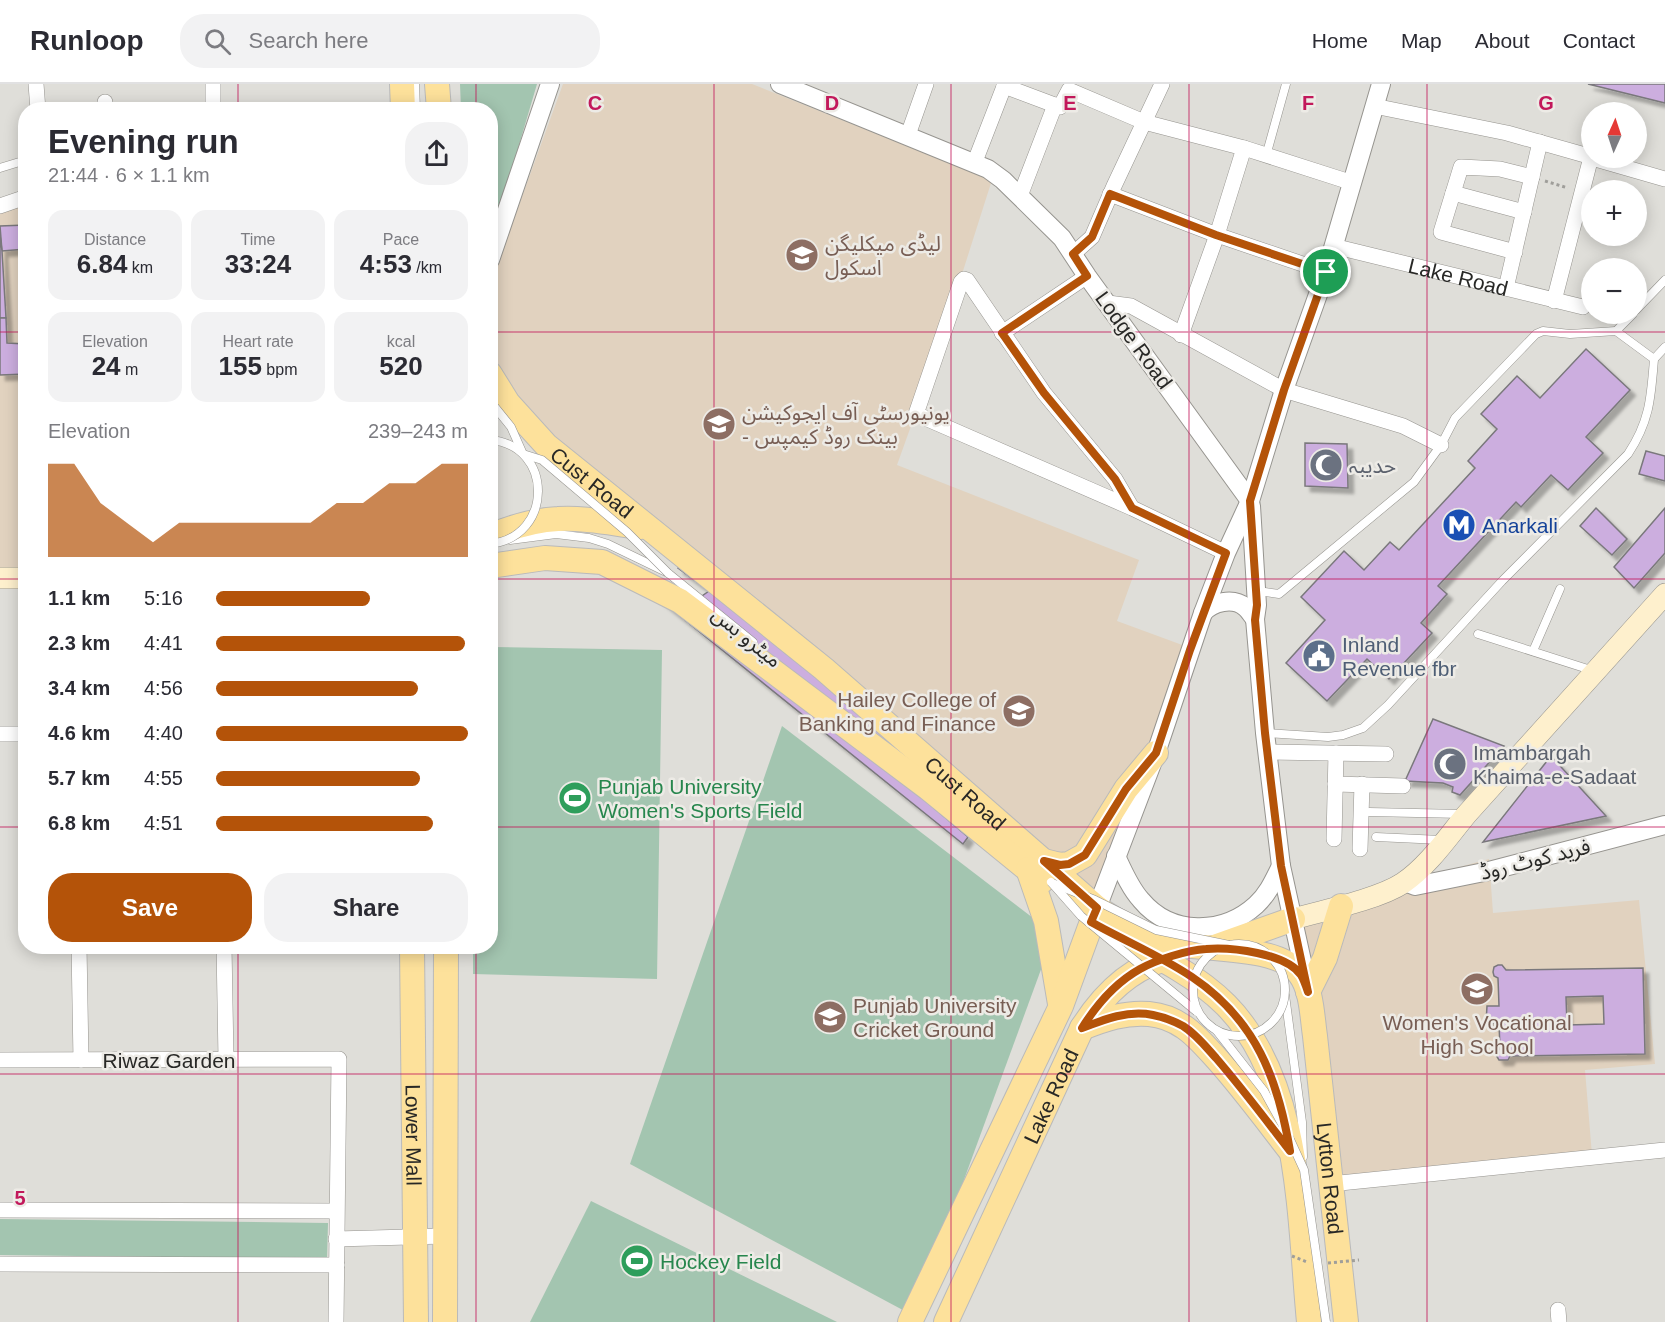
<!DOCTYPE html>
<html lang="en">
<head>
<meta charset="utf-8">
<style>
	:root { --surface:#fff; --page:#f2f2f3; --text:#2b2b33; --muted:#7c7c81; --line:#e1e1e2; --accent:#b45309 }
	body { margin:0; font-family:Helvetica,"Noto Sans Arabic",sans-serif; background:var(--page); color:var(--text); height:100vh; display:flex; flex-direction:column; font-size:22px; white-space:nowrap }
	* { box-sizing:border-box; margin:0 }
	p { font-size:20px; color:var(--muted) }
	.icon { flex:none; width:33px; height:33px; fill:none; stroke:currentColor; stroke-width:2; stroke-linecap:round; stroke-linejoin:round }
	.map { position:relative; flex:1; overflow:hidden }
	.drawer { position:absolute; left:18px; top:18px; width:480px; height:852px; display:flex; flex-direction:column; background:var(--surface); border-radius:24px; box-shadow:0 3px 15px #0003 }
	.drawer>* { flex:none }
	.needle { width:39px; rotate:3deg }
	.tools { position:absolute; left:1581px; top:18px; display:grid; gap:12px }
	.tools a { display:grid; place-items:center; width:66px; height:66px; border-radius:50%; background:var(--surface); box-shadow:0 3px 15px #0003; font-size:30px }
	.pin { position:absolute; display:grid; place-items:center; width:51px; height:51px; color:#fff; margin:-26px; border:3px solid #fff; border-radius:50%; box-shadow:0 2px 6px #0007 }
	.round { display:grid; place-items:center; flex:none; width:63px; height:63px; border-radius:24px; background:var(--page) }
	.overview { display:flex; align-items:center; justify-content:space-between; height:102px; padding:0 30px }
	h1 { font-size:33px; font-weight:700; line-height:45px }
	.metrics { display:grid; grid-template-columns:repeat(3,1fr); gap:9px; height:102px; padding:6px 30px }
	.metrics div { display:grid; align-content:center; border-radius:15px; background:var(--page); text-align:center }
	.metrics b { font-size:26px; font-weight:700 }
	.metrics small { font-size:16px; font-weight:400 }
	.metrics p { font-size:16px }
	.chart { height:168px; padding:12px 30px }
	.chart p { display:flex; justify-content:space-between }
	.chart svg { width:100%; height:108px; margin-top:6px; fill:var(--accent); opacity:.7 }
	.action { display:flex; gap:12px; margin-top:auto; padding:12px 30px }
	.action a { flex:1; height:69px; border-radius:24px; background:var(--accent); color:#fff; font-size:24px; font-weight:700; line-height:69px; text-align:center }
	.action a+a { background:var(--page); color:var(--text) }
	ul { padding:0 30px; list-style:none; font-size:20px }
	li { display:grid; grid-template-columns:96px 72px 1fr; align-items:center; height:45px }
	li i { height:15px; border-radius:8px; background:var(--accent) }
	header { display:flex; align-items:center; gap:36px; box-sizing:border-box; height:84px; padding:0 30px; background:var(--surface); border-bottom:2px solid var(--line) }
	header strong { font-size:28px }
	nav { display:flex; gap:33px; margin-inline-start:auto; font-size:21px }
	.search { width:420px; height:54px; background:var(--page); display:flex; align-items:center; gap:15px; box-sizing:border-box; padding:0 21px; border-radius:24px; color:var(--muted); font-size:22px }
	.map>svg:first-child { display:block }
	.education { fill:#e1d2bf }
	.green { fill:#a3c5b0 }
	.building { fill:#ccaedf; stroke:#7a787c; stroke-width:1.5; fill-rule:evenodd; filter:url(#shadow) }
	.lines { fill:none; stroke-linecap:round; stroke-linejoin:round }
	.service-casing { stroke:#96948f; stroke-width:9 }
	.minor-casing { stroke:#96948f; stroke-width:16 }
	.tertiary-casing { stroke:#96948f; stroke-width:20 }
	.secondary-casing { stroke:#96948f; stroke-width:22 }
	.primary-casing { stroke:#bababa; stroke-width:26 }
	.path { stroke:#9f9e9a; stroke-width:3; stroke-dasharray:3 3; stroke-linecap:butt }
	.service { stroke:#fff; stroke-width:8 }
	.minor { stroke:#fff; stroke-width:15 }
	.tertiary { stroke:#fff; stroke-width:18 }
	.secondary { stroke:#fef0cd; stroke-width:21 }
	.primary { stroke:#fde19b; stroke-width:24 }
	.service-bridge-casing { stroke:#96948f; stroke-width:9; stroke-linecap:butt }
	.path-bridge { stroke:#9f9e9a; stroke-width:3; stroke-dasharray:3 3; stroke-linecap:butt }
	.service-bridge { stroke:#fff; stroke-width:8 }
	.route-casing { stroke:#fff; stroke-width:12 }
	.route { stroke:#b45309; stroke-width:8 }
	.grid { fill:none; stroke:#c2185b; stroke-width:1.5; stroke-opacity:0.55 }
	.labels { text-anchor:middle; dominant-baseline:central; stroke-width:5; stroke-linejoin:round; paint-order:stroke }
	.education-label { font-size:21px; fill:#785e54; stroke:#edebe6; text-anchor:start }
	.street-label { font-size:21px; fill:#282826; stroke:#edebe6 }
	.worship-label { font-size:21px; fill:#5b616d; stroke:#edebe6; text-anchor:start }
	.transit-label { font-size:21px; fill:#164399; stroke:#edebe6; text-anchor:start }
	.service-label { font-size:21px; fill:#4e5e75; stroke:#edebe6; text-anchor:start }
	.leisure-label { font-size:21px; fill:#27864d; stroke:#edebe6; text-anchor:start }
	.grid-label { font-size:20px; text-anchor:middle; font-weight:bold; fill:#c2185b; stroke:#edebe6; stroke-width:5; stroke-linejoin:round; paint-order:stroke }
</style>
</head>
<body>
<header>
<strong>Runloop</strong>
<div class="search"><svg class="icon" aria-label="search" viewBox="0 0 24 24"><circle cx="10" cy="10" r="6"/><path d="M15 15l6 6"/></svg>Search here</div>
<nav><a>Home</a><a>Map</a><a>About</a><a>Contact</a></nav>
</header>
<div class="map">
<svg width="1665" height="1238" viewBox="0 0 1665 1238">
	<defs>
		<filter id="shadow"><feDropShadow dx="5.5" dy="5.5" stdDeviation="1.5" flood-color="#0004"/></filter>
	</defs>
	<rect width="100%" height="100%" fill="#dfded9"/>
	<g class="education">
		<polygon points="563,0 752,0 982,92 991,99 934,278 897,381 1139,476 1117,537 1185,562 1097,824 546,361 491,290 491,198"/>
		<polygon points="25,117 25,494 0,494 0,126"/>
		<polygon points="1489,775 1493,829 1639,816 1655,980 1585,986 1592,1071 1330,1100 1295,828"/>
	</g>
	<g class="green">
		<polygon points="460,0 537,0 491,156 490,26 461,25"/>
		<polygon points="491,563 662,566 657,895 473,890 473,863 490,862"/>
		<polygon points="782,642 1054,850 914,1232 630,1080"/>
		<polygon points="591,1117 837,1238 530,1238"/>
		<polygon points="0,1135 328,1139 327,1175 0,1171"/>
	</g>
	<g class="building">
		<polygon points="1588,0 1665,0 1665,19"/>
		<polygon points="26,141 26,165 2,167 0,142"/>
		<polygon points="0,151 2,167 6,234 0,234"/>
		<polygon points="0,234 6,234 7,259 26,260 26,290 0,291"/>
		<polygon points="1586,265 1630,306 1586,353 1603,369 1568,406 1551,391 1521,423 1516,418 1438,502 1447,510 1421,539 1432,549 1389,595 1367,575 1327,617 1286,579 1325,536 1301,513 1344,467 1364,486 1390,458 1399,466 1475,384 1468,377 1497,345 1481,330 1517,292 1540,314"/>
		<polygon points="1305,359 1347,360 1348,404 1305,402"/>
		<polygon points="1646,367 1665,372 1665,397 1639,390"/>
		<polygon points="1596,424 1627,455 1612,471 1580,442"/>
		<polygon points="1665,424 1665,469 1634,504 1614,483"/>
		<polygon points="683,476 951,703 934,724 968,753 963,760 655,512 696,516 709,507 678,484"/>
		<polygon points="1433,635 1504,662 1460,711 1452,708 1453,703 1443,699 1405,697"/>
		<polygon points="1551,672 1606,732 1483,758"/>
		<path d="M 1498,881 L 1502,881 L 1506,886 L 1643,884 L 1645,970 L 1510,972 L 1508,976 L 1499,976 L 1496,971 L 1496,968 L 1500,965 L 1499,939 L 1486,939 L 1487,922 L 1499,922 L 1498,894 L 1494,892 L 1493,888 L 1494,883 ZM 1603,912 L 1604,940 L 1567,941 L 1566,913 Z"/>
	</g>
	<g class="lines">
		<defs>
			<g id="service">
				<polyline points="415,0 416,26"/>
				<polyline points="1266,72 1286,0"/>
				<polyline points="0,84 26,76"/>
				<polyline points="1636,226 1665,196"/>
				<polyline points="1616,247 1633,230"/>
				<polyline points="1654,275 1665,263"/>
				<polyline points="510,456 556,450 589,454 608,460 668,489 753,558"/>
				<path d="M 1258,507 L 1279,510 L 1414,398 L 1441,361 L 1455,334 L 1536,250 L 1543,247 L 1570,250 L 1616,247 L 1654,275 C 1651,313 1650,337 1628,370 L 1502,497 L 1388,621 L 1363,644 L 1343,651 L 1328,653 L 1266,649"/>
				<polyline points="1478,550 1594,587"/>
				<polyline points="1533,567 1560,505"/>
				<polyline points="1369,728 1463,730"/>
				<polyline points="1376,753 1441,756"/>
				<polyline points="1285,911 1302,1038 1303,1073"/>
			</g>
			<g id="minor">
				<polyline points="36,0 38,26"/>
				<polyline points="213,0 213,26"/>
				<polyline points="1004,2 1060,23 1069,6 1144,38 1244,64 1353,99"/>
				<polyline points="105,18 105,26"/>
				<polyline points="1374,22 1507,49 1592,73"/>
				<polyline points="908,51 926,0"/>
				<polyline points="1592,74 1665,95"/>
				<polyline points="974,80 1005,0"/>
				<polyline points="1453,109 1524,128"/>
				<polyline points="1110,110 1217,151 1326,188"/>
				<polyline points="1020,112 1055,21"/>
				<polyline points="0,122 26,113"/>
				<path id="s1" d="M 1333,162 L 1583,223"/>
				<polyline points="1515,168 1441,148 1461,83 1500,85 1532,93"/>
				<polyline points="1073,170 1092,153 1114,102 1162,0"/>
				<polyline points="1506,204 1540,58"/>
				<polyline points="1554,217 1591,73"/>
				<polyline points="1108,219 1131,222 1284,306 1403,342 1441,361"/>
				<polyline points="1002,249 1087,192"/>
				<polyline points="1181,251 1217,151 1244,64"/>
				<polyline points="1132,424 1115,395 1044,309 967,196 964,195 961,198 916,330 1132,424 1226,469"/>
				<polyline points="0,650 26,650"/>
				<polyline points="1267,668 1386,670"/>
				<polyline points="1335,700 1403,702"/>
				<polyline points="1334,755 1336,669"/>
				<polyline points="1360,765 1362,700"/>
				<polyline points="79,862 81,976"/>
				<polyline points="224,862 226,975"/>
				<polyline points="0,976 339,975 336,1238"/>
				<polyline points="1330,1100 1665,1066"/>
				<polyline points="0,1126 336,1127"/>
				<polyline points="336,1155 445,1152"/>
				<polyline points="0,1180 337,1181"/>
				<polyline points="1558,1226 1559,1238"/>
			</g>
			<g id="tertiary">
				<polyline points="780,0 988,85 1003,96 1062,154 1087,192 1250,417"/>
				<polyline points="490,176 550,0"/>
				<polyline points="1251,422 1257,521 1255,535 1265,649 1281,782 1307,900"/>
				<path d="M 1203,529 C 1212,518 1233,513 1245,523 C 1249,526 1252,532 1255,535"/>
				<path d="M 1116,772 C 1123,787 1130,804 1141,816 C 1171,852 1223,851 1256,821 C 1268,810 1274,796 1281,782"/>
				<polyline points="1405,798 1415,802 1489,787 1665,741"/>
				<polyline points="1097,824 1156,669 1203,529 1226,469 1250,417 1284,306 1326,188 1381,0"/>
			</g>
			<g id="secondary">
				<polyline points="0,494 26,494"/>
				<path d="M 1293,835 C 1322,827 1379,815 1403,799 C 1428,782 1447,754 1466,731 L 1665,510"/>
			</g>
			<g id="primary">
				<polyline points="402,0 403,26"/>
				<polyline points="437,0 439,26"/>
				<path id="s2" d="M 490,290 L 508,319 L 546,361 L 824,585 L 1097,824 C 1120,839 1144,854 1172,859 C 1207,867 1276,861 1299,889 C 1312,905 1312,932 1315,952 L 1346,1238"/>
				<path d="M 490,452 C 512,443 535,436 558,435 C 585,433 614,440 641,443"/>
				<polyline points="490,482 545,474 602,478 680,517 928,704 1042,797"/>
				<polyline points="1044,777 1060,781 1069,780 1085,771 1126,705 1156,669"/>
				<polyline points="1028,785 1046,837 1060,920"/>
				<path d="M 1126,857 C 1161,874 1198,893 1226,921 C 1302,998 1299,1137 1309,1238"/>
				<path id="s3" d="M 412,862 L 416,1238"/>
				<polyline points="1217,862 1293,835"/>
				<polyline points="1308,908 1325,874 1341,822"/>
				<path d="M 1082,944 C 1105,935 1125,928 1149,930 C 1161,931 1174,936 1184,943 C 1196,951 1206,963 1217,975 C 1242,1003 1265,1034 1289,1065"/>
				<polyline points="445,1238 446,862"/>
				<polyline points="910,1238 1061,922 1097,824"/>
				<path id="s4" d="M 946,1238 L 1082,944 C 1103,911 1130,883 1169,874"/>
			</g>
		</defs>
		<use href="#service" class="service-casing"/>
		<use href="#minor" class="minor-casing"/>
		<use href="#tertiary" class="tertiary-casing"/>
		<use href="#secondary" class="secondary-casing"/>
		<use href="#primary" class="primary-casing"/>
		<polyline class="path" points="1545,97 1568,104"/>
		<use href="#service" class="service"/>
		<use href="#minor" class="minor"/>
		<use href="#tertiary" class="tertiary"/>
		<use href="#secondary" class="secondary"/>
		<use href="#primary" class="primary"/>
		<defs>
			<g id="service-bridge">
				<polyline points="490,317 511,343 523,370 542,376 627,448 668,489"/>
				<path d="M 490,356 C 554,361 554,453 490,460"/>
				<polyline points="1051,798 1081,832 1197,928"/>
				<polyline points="1052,799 1095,816 1156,846 1229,861"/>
				<circle cx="1239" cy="906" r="46"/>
				<polyline points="1217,947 1264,1007 1287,1049 1304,1086 1326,1238"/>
			</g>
		</defs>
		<use href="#service-bridge" class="service-bridge-casing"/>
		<g class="path-bridge">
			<polyline points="1292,1172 1307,1178"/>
			<polyline points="1328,1179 1359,1176"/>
		</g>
		<use href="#service-bridge" class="service-bridge"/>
	</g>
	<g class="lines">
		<defs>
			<path id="route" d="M 1326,188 L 1216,151 L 1110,110 L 1092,153 L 1073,170 L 1087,192 L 1002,249 L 1044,309 L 1115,395 L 1132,424 L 1226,469 L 1190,566 L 1156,669 L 1126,705 L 1085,771 L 1069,780 L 1060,781 L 1044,777 L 1097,824 L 1091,838 C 1125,857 1161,872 1192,893 C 1256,936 1278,995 1290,1067 C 1266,1036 1242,1004 1216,974 C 1206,963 1196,950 1183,942 C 1174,937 1163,933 1153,931 C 1128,926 1105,935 1082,944 C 1097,920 1115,899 1140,885 C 1156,876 1187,866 1206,865 C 1231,863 1286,869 1301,891 C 1304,896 1306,902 1308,908 L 1281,782 L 1265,649 L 1255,536 L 1257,521 L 1250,417 L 1284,306 L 1326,188"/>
		</defs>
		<use href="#route" class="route-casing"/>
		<use href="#route" class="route"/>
	</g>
	<path class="grid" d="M 238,0 L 238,26M 476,0 L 476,26M 714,0 L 714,1238M 951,0 L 951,1238M 1189,0 L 1189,1238M 1427,0 L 1427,1238M 0,248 L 26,248M 490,248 L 1665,248M 0,495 L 26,495M 490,495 L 1665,495M 0,743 L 26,743M 490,743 L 1665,743M 238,862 L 238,1238M 476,862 L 476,1238M 0,990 L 1665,990"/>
	<defs>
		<symbol id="school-disc" viewBox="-11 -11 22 22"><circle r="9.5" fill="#8d6e63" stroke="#edebe6"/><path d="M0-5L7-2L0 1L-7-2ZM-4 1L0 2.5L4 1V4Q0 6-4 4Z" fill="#fff"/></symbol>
		<symbol id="university-disc" viewBox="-11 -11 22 22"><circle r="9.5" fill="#8d6e63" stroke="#edebe6"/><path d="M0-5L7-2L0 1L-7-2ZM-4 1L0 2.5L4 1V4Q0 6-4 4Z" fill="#fff"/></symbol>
		<symbol id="mosque-disc" viewBox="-11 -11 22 22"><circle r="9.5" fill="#6b7280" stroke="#edebe6"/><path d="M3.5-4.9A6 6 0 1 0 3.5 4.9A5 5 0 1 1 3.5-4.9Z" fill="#fff"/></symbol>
		<symbol id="metro-disc" viewBox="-11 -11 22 22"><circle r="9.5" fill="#1a4fb4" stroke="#edebe6"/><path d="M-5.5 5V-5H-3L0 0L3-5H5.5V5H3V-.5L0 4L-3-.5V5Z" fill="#fff"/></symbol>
		<symbol id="civic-disc" viewBox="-11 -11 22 22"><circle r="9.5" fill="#5c6f8a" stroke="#edebe6"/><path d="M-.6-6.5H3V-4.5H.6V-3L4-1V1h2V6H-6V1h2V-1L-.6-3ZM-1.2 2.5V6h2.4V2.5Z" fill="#fff"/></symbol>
		<symbol id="stadium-disc" viewBox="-11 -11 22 22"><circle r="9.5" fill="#2e9e5b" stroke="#edebe6"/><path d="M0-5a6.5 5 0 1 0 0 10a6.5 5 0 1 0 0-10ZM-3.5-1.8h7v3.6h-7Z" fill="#fff"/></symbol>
	</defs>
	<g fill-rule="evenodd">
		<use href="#school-disc" x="783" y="152" width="38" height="38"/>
		<use href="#university-disc" x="700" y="321" width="38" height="38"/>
		<use href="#mosque-disc" x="1307" y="362" width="38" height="38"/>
		<use href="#metro-disc" x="1440" y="422" width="38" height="38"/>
		<use href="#civic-disc" x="1300" y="553" width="38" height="38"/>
		<use href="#university-disc" x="1000" y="608" width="38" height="38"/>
		<use href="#mosque-disc" x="1431" y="661" width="38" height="38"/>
		<use href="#stadium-disc" x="556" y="695" width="38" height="38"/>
		<use href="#school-disc" x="1458" y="886" width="38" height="38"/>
		<use href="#university-disc" x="811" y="914" width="38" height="38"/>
		<use href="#stadium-disc" x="618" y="1158" width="38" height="38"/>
	</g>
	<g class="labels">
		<g class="education-label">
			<text x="825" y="159">لیڈی میکلیگن<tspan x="825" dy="24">اسکول</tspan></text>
			<text x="742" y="328">یونیورسٹی آف ایجوکیشن<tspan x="742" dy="24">- بینک روڈ کیمپس</tspan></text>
			<text x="996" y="615" text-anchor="end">Hailey College of<tspan x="996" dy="24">Banking and Finance</tspan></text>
			<text x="853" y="921">Punjab University<tspan x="853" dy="24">Cricket Ground</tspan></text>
			<text x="1477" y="938" text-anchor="middle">Women's Vocational<tspan x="1477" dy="24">High School</tspan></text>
		</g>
		<g class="street-label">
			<text stroke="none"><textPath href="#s1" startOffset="129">Lake Road</textPath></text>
			<text transform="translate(1134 256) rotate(54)">Lodge Road</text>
			<text stroke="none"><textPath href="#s2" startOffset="150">Cust Road</textPath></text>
			<text transform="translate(747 553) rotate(39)">میٹرو بس</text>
			<text stroke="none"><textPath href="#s2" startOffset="636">Cust Road</textPath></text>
			<text transform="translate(1535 775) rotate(-14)">فرید کوٹ روڈ</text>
			<text x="169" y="976">Riwaz Garden</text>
			<text stroke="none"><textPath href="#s4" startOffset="249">Lake Road</textPath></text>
			<text stroke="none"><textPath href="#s3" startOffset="189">Lower Mall</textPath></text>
			<text stroke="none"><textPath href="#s2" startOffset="1236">Lytton Road</textPath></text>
		</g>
		<g class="worship-label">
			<text x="1349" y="381">حدیبہ</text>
			<text x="1473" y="668">Imambargah<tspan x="1473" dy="24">Khaima-e-Sadaat</tspan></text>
		</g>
		<g class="transit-label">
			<text x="1482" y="441">Anarkali</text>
		</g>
		<g class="service-label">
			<text x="1342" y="560">Inland<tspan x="1342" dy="24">Revenue fbr</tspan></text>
		</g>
		<g class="leisure-label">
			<text x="598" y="702">Punjab University<tspan x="598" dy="24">Women's Sports Field</tspan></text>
			<text x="660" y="1177">Hockey Field</text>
		</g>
	</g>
	<g class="grid-label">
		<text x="595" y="26">C</text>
		<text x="832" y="26">D</text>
		<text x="1070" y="26">E</text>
		<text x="1308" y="26">F</text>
		<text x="1546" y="26">G</text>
		<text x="20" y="1121">5</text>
	</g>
</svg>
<div class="tools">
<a><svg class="needle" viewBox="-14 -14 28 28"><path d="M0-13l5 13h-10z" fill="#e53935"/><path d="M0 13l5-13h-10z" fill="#7c7c81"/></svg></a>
<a>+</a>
<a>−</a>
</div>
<div class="pin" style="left:1326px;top:188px;background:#1e9e55"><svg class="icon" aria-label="arrive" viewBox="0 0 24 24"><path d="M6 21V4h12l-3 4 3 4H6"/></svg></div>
<section class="drawer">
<div class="overview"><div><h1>Evening run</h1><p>21:44 · 6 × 1.1 km</p></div><a class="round"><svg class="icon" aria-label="share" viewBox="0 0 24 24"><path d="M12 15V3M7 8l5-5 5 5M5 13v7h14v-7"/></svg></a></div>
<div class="metrics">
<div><p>Distance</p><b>6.84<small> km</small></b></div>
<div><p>Time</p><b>33:24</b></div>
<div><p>Pace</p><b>4:53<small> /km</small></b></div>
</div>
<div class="metrics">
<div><p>Elevation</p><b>24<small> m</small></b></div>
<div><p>Heart rate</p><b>155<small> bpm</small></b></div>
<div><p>kcal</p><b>520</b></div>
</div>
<div class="chart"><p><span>Elevation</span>239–243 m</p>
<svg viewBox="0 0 160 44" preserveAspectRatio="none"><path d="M0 44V6L10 6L20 22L30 30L40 38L50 30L60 30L70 30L80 30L90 30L100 30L110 22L120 22L130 14L140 14L150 6L160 6V44z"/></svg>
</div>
<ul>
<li><b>1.1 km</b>5:16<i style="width:61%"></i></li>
<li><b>2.3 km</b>4:41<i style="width:99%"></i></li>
<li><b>3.4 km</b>4:56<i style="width:80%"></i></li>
<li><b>4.6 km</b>4:40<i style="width:100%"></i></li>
<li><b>5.7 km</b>4:55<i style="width:81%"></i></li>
<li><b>6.8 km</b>4:51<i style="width:86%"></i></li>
</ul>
<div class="action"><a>Save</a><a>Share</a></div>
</section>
</div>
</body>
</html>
